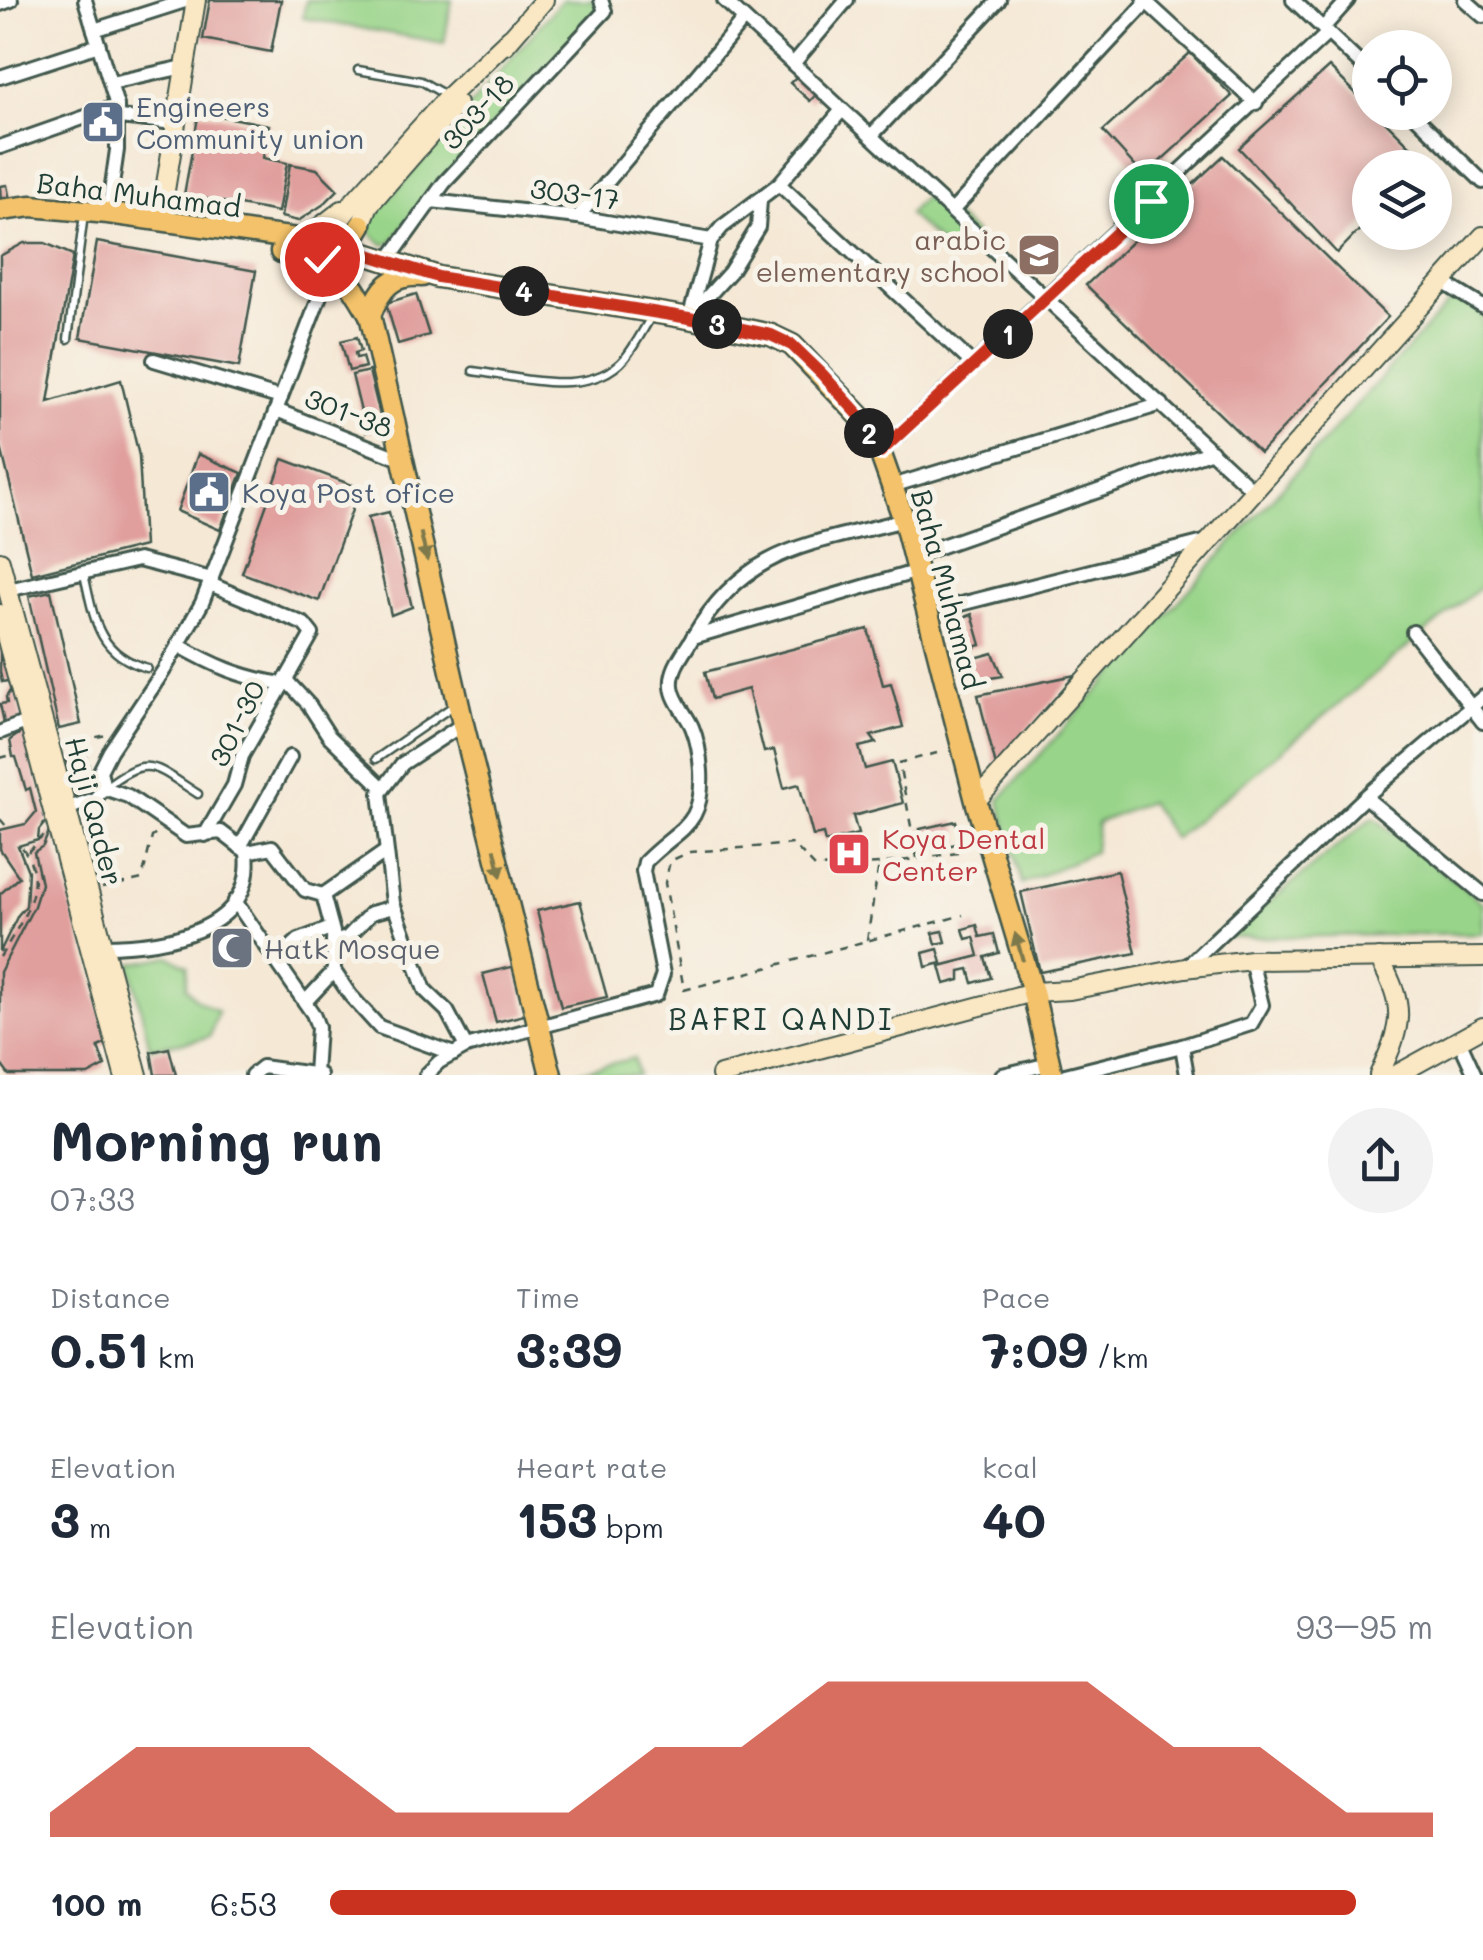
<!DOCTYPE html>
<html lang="en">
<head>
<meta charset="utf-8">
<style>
	:root { --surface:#fff; --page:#f2f2f3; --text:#1f2937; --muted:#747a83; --accent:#c8321e }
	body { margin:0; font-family:Mali,sans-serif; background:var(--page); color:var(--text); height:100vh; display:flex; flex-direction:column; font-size:38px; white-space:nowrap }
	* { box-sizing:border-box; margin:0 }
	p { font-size:32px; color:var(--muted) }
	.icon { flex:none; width:55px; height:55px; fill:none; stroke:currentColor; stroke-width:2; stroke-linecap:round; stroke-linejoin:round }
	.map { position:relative; height:1075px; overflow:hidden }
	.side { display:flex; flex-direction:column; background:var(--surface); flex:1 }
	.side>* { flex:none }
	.tools { position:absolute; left:1352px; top:30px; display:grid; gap:20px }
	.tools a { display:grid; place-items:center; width:100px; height:100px; border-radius:50%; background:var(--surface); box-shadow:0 5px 25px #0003; font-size:50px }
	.pin { position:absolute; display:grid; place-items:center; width:85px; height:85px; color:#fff; margin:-42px; border:5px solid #fff; border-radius:50%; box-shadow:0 2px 10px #0007 }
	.km { position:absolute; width:50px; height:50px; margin:-25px; border-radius:50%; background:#222; color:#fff; font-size:28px; line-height:50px; text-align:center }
	.round { display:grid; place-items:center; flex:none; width:105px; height:105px; border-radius:52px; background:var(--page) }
	.overview { display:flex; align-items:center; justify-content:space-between; height:170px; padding:0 50px }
	h1 { font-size:55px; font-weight:700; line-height:75px }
	.stats { display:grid; grid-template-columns:repeat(3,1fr); gap:15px; height:170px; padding:10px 50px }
	.stats div { display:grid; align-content:center }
	.stats b { font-size:50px; font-weight:700 }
	.stats small { font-size:28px; font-weight:400 }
	.stats p { font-size:28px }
	.chart { height:280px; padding:20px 50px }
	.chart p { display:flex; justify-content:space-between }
	.chart svg { width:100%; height:180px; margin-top:10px; fill:var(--accent); opacity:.7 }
	ul { padding:0 50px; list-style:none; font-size:32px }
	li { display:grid; grid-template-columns:160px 120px 1fr; align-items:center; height:75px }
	li i { height:25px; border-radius:12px; background:var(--accent) }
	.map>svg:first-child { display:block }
	.green { fill:#98d489; stroke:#5c885e; stroke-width:2.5 }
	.building { fill:#e09e9c }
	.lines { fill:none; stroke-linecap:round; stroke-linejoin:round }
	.lane-casing { stroke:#3f574c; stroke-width:11 }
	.street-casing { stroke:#3f574c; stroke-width:18 }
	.secondary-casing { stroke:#3f574c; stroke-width:22 }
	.primary-casing { stroke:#3f574c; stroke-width:25 }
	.path { stroke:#3f574c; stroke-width:2.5; stroke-dasharray:8 8; stroke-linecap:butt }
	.lane { stroke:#fff; stroke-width:6 }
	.street { stroke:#fff; stroke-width:12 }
	.secondary { stroke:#fae7c3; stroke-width:18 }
	.primary { stroke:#f3c26a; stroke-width:20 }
	.oneway { fill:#7e794c }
	.route-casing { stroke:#fff; stroke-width:20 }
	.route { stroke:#c8321e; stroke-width:12 }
	.labels { text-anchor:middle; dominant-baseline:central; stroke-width:10; stroke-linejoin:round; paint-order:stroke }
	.service-label { font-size:28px; fill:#4e5e75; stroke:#f7f3e8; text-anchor:start }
	.street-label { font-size:28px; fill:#1f3d34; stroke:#f7f3e8 }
	.education-label { font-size:28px; fill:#785e54; stroke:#f7f3e8; text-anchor:end }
	.health-label { font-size:28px; fill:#be3a42; stroke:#f7f3e8; text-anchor:start }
	.worship-label { font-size:28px; fill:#5b616d; stroke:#f7f3e8; text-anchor:start }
	.neighbourhood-label { font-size:30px; letter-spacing:2.5px; fill:#1f3d34; stroke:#f7f3e8 }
</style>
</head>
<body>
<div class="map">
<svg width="1483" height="1075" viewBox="0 0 1483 1075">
	<rect width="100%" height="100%" fill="#f7f3e8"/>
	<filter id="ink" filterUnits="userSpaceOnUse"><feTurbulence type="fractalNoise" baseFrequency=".01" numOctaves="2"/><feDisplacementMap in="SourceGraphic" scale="20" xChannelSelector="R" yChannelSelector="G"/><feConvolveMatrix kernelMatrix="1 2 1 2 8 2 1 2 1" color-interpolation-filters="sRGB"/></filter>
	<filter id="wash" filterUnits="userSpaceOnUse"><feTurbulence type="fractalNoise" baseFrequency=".0048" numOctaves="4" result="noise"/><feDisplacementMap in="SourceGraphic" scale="40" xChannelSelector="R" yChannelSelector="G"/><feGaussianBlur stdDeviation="2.25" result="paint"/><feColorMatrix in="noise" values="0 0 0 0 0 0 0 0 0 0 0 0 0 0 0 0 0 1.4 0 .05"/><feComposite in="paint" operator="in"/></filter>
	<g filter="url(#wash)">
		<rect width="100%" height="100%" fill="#f5e8d5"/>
		<g class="green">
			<polygon points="306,0 452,0 444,43 303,18"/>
			<polygon points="562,0 592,0 602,8 425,199 391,243 384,245 372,235 369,228 370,220"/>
			<polygon points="928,193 975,234 954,256 908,214"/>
			<polygon points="1456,295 1483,312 1483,585 1174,839 1149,802 1097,823 1094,852 1022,884 999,800"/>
			<polygon points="1373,817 1483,903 1483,933 1225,938"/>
			<path d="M 169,956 L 188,966 L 186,987 L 196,999 L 218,1011 L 210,1036 C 195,1043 168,1043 150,1048 L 130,964 Z"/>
			<polygon points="634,1058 638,1075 569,1075 569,1074"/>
		</g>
		<g id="blocks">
			<g class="building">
				<polygon points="210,0 281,0 271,52 203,39"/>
				<polygon points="1190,53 1232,96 1144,176 1103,131"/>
				<polygon points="1329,67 1370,107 1370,112 1376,112 1425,161 1419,168 1370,168 1370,219 1337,253 1239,148"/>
				<polygon points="799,74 819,92 810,101 790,83"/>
				<polygon points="199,112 269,125 263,158 287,163 278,212 184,195"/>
				<polygon points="1223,156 1388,317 1260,453 1086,285"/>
				<polygon points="290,164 317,169 338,190 324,204 298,221 281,217"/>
				<polygon points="7,185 10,200 1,202 0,186"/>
				<polygon points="97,242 256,271 239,367 80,338"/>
				<polygon points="24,243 45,243 73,255 48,402 121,380 139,456 144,546 32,574 0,443 0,256"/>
				<polygon points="416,294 429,335 398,344 386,303"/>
				<polygon points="357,337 361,351 355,353 356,358 362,357 365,367 349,371 341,341"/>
				<polygon points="369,371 383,428 366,432 352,375"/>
				<polygon points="198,454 242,473 220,530 177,511"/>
				<polygon points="283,459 360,488 319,601 242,573"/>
				<polygon points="389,512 412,607 391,615 368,517"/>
				<polygon points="51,591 81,724 59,729 29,596"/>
				<polygon points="972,614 981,645 962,650 955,620"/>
				<polygon points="868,629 883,685 891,683 903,727 871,736 876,743 859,747 865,769 892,762 903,803 853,816 858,834 825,842 823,834 813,836 799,784 784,788 774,750 764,752 748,689 712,699 705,672"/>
				<polygon points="0,634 13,680 2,682 0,671"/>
				<polygon points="993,653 1003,676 973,681 968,660"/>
				<polygon points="1075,675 996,766 978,695"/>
				<polygon points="15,683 22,720 5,727 0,704 7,703 6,697"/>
				<polygon points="25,730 48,819 39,830 38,840 18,846 28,871 26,906 18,915 0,952 0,894 19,877 0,849 0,830 26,824 36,812 30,788 26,790 16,757 13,757 10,740"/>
				<polygon points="86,755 92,780 90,793 74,796 66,760"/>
				<polygon points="956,821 961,843 932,849 922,841 920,829"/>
				<polygon points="50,829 109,1042 98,1047 105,1066 88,1075 9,1075 0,1063 0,972 34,906 41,884 34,852 43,846"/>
				<polygon points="1117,871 1136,953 1040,972 1021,892"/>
				<polygon points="580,901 607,997 561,1007 537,911"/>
				<polygon points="977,925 980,937 994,934 999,953 985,957 991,978 973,983 969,969 960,971 960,980 945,984 940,966 979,956 974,937 966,939 963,929"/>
				<polygon points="943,931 946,942 936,944 933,933"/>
				<polygon points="938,949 942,963 926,967 923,953"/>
				<polygon points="515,966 528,1014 496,1022 483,974"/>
				<polygon points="169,1048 176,1075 155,1075 151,1052"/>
			</g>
		</g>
	</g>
	<g filter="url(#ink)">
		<use href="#blocks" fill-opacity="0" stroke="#3f574c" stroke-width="2.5"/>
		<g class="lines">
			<defs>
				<g id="lane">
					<polyline points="358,70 421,81 447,96"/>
					<polyline points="68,339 83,222"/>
					<path d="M 473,371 C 520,377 590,399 625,358 C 635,346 643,330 651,317"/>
					<path d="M 84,574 C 94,618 97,654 147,668"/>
					<polyline points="376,759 453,706"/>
					<path d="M 104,788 C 149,753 154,766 198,794"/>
				</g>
				<g id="street">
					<polyline points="85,0 117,106 117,150 108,213"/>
					<polyline points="724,0 1254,491"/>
					<polyline points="1144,0 1256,103"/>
					<polyline points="1293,0 1370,73"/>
					<polyline points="1465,0 1483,16"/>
					<polyline points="0,4 11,0"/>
					<polyline points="1323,28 1348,0"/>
					<polyline points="94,30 188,0"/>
					<polyline points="793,64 847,0"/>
					<polyline points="0,77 99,45"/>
					<polyline points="111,83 184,67"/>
					<polyline points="1411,112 1483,182"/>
					<polyline points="119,117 175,123"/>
					<polyline points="871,136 999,0"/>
					<polyline points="0,147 117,106"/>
					<polyline points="779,184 974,365"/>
					<polyline points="431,201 578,217 711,240"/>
					<polyline points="952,211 1147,2"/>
					<polyline points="578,217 744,19"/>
					<polyline points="387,262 444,183 605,11 601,0"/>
					<polyline points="1444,283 1483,307"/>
					<polyline points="690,316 730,272 758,227 760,200"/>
					<polyline points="689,318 711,240 722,227 779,184 842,110"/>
					<polyline points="154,360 281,398"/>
					<polyline points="276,410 403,460"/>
					<polyline points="880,452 1328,33"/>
					<polyline points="892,486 1162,404"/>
					<polyline points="913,556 1212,451"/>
					<polyline points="8,590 138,560 212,579"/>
					<polyline points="949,607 1208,541"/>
					<polyline points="1413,632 1483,722"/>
					<polyline points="693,637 918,571"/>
					<path d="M 178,645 C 215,666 240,677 282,684"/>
					<polyline points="285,679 309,705 329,736 382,787"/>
					<polyline points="463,724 402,764 380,793 393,903 425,990 447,1011 466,1047"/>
					<polyline points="1,732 26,722 27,714"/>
					<polyline points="104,788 100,771 110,751 164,670 202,603 321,293 334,267"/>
					<polyline points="104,788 128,796 186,836 221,832 247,852"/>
					<polyline points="1365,797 1483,894"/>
					<polyline points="66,809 95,799 104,788"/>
					<polyline points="205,835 234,785 242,756 312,634 304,624 210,584"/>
					<polyline points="240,847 290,757"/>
					<polyline points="247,852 272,847 305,890 323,895 333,932 334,971 350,995 379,1027 454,1054"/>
					<polyline points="323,895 385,852"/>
					<polyline points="235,901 313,1014 318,1027 315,1074"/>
					<polyline points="333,942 347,938 371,913 394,907"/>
					<path d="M 102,946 C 161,946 256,933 247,852"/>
					<polyline points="276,961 299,940 331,928"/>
					<polyline points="1185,968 1365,797 1483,697"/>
					<polyline points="305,1002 334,971"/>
					<polyline points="1459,1040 1475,1075"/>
					<polyline points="1182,1046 1187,1075"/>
					<polyline points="252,1075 262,1067 320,1075"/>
					<path d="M 426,1075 L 439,1062 L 466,1047 L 656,995 L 663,974 L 643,871 L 645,862 C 679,827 704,828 701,771 C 700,755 698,741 692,727 C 686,713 673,701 672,686 C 670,668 685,652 693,637 C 746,546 810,545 904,520"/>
					<polyline points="1002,1075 1049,1064"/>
					<polyline points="1065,1075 1182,1046 1251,1024 1262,1005 1251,960"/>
				</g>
				<g id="secondary">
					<polyline points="505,45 544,0"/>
					<polyline points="160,221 196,0"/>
					<polyline points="361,225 369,205 457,104"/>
					<polyline points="295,241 311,234 342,210"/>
					<polyline points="340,257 333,236 336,225 355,200 448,97 510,38"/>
					<polyline points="0,561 138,1075"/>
					<polyline points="0,614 124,1075"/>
					<polyline points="976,801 1483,236"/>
					<path d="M 1379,958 C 1406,1008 1403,1023 1379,1075"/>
					<polyline points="721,1075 1033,992 1070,990 1185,968 1251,960 1483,957"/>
					<polyline points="1396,1075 1483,1027"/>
				</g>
				<g id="primary">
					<polyline points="0,210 32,206 108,213 334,244 438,277 689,318 771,335 792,345 860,416 880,452 904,520 976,801 1033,992 1052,1075"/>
					<path d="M 281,252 C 336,261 342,267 370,315 L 463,724 L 551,1075"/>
					<polyline points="338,254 347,248 361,225"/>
					<path d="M 370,315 C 381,288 391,274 422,276"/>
				</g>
			</defs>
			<use href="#lane" class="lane-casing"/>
			<use href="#street" class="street-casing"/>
			<use href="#secondary" class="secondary-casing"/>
			<use href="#primary" class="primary-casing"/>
			<g class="path">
				<polyline points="65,744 106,735"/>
				<polyline points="0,758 12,755"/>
				<polyline points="0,819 8,828"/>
				<polyline points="28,852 43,836"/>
				<polyline points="958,853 879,864 815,867 793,844 690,852 670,861 665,883 684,990 963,915"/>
				<polyline points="917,858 899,763 937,753"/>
				<polyline points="102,888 142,879 152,837 159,832"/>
				<polyline points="867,940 879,864"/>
				<path d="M 0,957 C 21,922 52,883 20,845"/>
			</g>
			<use href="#lane" class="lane"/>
			<use href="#street" class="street"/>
			<use href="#secondary" class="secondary"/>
			<use href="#primary" class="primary"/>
		</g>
		<defs><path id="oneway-solid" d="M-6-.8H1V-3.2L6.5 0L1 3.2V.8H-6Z" transform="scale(2.5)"/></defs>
		<g class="oneway">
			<use href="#oneway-solid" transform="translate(424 547) rotate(77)"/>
			<use href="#oneway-solid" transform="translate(498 863) rotate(77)"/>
			<use href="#oneway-solid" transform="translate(1019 947) rotate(-106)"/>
		</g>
	</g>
	<g class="lines" filter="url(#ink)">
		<defs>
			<polyline id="route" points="322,259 333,257 347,248 438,277 689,318 771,335 792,345 822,374 860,416 880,452 1151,201"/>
		</defs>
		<use href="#route" class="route-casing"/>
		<use href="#route" class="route"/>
	</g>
	<defs>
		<symbol id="civic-square" viewBox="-11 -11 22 22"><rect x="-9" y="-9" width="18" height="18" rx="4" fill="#5c6f8a" stroke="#f7f3e8"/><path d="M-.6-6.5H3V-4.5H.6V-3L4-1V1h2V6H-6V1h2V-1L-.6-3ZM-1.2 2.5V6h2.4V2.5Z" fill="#fff"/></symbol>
		<symbol id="school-square" viewBox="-11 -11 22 22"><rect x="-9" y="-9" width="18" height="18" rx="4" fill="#8d6e63" stroke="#f7f3e8"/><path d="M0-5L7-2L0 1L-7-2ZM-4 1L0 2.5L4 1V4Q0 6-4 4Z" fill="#fff"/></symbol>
		<symbol id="hospital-square" viewBox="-11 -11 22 22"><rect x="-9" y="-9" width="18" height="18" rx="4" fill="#e0444e" stroke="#f7f3e8"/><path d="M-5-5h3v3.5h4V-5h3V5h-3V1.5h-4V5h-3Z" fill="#fff"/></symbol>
		<symbol id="mosque-square" viewBox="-11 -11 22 22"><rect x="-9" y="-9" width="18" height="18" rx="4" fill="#6b7280" stroke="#f7f3e8"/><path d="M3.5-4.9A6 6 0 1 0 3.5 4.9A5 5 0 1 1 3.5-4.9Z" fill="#fff"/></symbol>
	</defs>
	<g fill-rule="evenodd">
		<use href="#civic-square" x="78" y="97" width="50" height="50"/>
		<use href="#school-square" x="1014" y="230" width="50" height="50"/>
		<use href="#civic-square" x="184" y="467" width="50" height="50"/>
		<use href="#hospital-square" x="824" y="829" width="50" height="50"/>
		<use href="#mosque-square" x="207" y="923" width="50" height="50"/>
	</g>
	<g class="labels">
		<g class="service-label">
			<text x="136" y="106">Engineers<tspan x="136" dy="32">Community union</tspan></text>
			<text x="242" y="492">Koya Post ofice</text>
		</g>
		<g class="street-label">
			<text transform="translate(477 111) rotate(-47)">303-18</text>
			<text transform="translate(575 193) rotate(8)">303-17</text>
			<text transform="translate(139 194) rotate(7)">Baha Muhamad</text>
			<text transform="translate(349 412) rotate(21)">301-38</text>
			<text transform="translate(948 589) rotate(75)">Baha Muhamad</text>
			<text transform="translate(236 723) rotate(-64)">301-30</text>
			<text transform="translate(95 811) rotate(75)">Haji Qader</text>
		</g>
		<g class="education-label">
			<text x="1006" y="239">arabic<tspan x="1006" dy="32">elementary school</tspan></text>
		</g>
		<g class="health-label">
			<text x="882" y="838">Koya Dental<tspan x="882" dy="32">Center</tspan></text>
		</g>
		<g class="worship-label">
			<text x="264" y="948">Hatk Mosque</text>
		</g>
		<g class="neighbourhood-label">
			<text x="781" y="1018">BAFRI QANDI</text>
		</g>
	</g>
</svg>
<div class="tools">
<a><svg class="icon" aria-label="locate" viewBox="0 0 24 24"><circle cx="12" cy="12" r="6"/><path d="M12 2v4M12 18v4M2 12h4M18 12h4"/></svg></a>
<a><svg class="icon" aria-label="layers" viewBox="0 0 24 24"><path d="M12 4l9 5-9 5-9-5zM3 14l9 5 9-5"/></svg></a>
</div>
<div class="pin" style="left:1151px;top:201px;background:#1e9e55"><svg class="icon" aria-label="arrive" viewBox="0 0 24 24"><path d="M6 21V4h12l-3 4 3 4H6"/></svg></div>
<div class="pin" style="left:322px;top:259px;background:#d93025"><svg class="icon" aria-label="check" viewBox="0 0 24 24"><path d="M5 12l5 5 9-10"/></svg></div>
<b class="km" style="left:1008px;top:334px">1</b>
<b class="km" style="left:869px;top:433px">2</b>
<b class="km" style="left:717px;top:324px">3</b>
<b class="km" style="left:524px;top:291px">4</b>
</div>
<section class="side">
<div class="overview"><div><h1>Morning run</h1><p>07:33</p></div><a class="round"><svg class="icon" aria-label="share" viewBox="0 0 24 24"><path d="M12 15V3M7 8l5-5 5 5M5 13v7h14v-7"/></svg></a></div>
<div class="stats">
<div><p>Distance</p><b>0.51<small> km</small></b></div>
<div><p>Time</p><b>3:39</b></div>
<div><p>Pace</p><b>7:09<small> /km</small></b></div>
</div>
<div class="stats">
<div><p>Elevation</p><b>3<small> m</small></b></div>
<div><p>Heart rate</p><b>153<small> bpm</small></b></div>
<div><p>kcal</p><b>40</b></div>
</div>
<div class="chart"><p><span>Elevation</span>93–95 m</p>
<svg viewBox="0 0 160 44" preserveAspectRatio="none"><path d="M0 44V38L10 22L20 22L30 22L40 38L50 38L60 38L70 22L80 22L90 6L100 6L110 6L120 6L130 22L140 22L150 38L160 38V44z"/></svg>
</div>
<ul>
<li><b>100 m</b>6:53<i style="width:93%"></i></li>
</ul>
</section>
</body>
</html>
